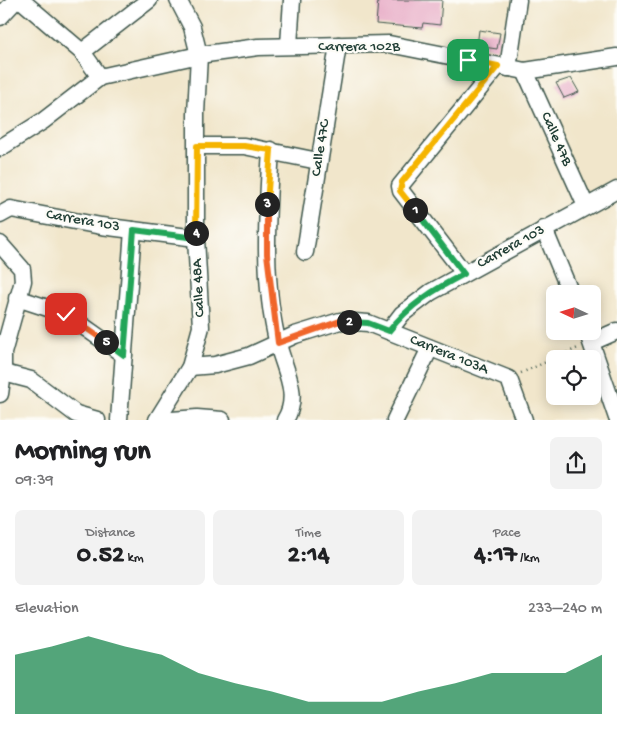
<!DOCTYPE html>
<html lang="en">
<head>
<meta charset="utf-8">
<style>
	:root { --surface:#fff; --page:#f2f2f2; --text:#202124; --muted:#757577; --accent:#0b8043 }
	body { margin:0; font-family:"Gochi Hand",sans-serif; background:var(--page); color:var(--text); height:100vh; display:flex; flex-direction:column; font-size:19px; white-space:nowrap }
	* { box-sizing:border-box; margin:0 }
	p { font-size:16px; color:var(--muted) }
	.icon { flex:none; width:28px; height:28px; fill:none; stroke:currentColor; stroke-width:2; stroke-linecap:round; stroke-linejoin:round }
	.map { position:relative; height:420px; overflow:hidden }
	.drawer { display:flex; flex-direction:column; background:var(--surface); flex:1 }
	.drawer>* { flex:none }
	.needle { width:32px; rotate:274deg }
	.controls { position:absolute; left:546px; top:285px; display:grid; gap:10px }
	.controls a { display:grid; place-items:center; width:55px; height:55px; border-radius:8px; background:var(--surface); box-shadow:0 2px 12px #0003; font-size:25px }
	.pin { position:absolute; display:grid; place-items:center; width:42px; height:42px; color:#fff; margin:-21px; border-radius:10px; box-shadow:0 2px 8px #0006 }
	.km { position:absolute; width:25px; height:25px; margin:-12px; border-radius:50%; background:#222; color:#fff; font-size:14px; line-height:25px; text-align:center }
	.round { display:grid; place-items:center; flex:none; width:52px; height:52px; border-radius:8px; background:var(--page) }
	.overview { display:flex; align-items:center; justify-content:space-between; height:85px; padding:0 15px }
	h1 { font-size:28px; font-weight:700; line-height:38px }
	.stats { display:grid; grid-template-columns:repeat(3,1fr); gap:8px; height:85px; padding:5px 15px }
	.stats div { display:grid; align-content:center; border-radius:8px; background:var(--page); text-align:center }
	.stats b { font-size:25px; font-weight:700 }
	.stats small { font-size:14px; font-weight:400 }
	.stats p { font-size:14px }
	.chart { height:140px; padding:10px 15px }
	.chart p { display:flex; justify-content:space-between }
	.chart svg { width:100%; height:90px; margin-top:5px; fill:var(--accent); opacity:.7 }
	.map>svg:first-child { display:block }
	.building { fill:#e9b0c9 }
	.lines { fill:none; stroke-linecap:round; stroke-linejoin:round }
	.minor-casing { stroke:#3e564b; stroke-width:19 }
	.path { stroke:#3e564b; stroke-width:2.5; stroke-dasharray:1 4; stroke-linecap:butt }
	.minor { stroke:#fff; stroke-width:16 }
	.split-1-casing { stroke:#fff; stroke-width:10 }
	.split-2-casing { stroke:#fff; stroke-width:10 }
	.split-3-casing { stroke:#fff; stroke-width:10 }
	.split-4-casing { stroke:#fff; stroke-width:10 }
	.split-5-casing { stroke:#fff; stroke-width:10 }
	.split-6-casing { stroke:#fff; stroke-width:10 }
	.split-1 { stroke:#f5b400; stroke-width:6 }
	.split-2 { stroke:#22a559; stroke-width:6 }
	.split-3 { stroke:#f0652b; stroke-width:6 }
	.split-4 { stroke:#f5b400; stroke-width:6 }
	.split-5 { stroke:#22a559; stroke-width:6 }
	.split-6 { stroke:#f0652b; stroke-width:6 }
	.labels { text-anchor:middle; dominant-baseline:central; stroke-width:4.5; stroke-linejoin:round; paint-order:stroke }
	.street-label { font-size:15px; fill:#1f3d34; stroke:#fdfcf7 }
</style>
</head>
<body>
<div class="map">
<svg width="617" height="420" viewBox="0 0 617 420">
	<rect width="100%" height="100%" fill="#fdfcf7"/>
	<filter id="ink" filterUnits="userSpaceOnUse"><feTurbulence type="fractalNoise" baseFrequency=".02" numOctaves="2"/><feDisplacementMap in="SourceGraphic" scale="10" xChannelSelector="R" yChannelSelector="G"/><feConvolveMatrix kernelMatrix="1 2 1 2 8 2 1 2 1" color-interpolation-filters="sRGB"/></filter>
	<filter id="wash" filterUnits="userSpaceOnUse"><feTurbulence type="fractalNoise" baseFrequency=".0096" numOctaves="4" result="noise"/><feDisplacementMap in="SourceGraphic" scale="20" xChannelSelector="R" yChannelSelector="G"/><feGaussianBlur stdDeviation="1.12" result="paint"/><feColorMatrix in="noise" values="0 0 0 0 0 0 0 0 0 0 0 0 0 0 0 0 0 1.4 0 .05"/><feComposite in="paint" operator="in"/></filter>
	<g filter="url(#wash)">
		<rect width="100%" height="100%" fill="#f1e6cb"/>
		<g id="blocks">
			<g class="building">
				<polygon points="378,0 442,0 440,25 423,23 422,28 376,24"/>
				<polygon points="479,30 500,33 497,49 477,46"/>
				<polygon points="571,78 579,92 564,98 556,83"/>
			</g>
		</g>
	</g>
	<g filter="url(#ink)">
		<use href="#blocks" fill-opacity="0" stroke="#3e564b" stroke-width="1"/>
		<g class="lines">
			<defs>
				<g id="minor">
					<polyline points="21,0 82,52 100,77"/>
					<polyline points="0,17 16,0"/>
					<polyline points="289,45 292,0"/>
					<polyline points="82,52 149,0"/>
					<polyline points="508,68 518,0"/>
					<polyline points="525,71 586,206"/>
					<polyline points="197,146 244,146 318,161"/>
					<polyline points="0,148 43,121 100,77 199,55 258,47 389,44 525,71 617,57"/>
					<path d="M 271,150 C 267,214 262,281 278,344 C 284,369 301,395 285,420"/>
					<polyline points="0,215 11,209 101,226 196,238"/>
					<polyline points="544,229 571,294"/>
					<polyline points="0,244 22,269 23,281 3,353 3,372 0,394"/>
					<polyline points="305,252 338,45"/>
					<polyline points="464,273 401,191 400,186 498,66"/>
					<polyline points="17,298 66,314 124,355"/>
					<polyline points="389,331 402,314 431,292 617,190"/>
					<polyline points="587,331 617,418"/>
					<polyline points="592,342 617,331"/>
					<polyline points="190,367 215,365 249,356 295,335 340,321 368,323 509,379 524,420"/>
					<polyline points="0,372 31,380 76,414 97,420"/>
					<polyline points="119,420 133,230"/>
					<polyline points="157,420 190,367 201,327 196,238 196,114 199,55 192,27 178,0"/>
					<polyline points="172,420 197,418 222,420"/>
					<polyline points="395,420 430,348"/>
				</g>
			</defs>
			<use href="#minor" class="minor-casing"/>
			<polyline class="path" points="521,373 578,348"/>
			<use href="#minor" class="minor"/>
		</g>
	</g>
	<g class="lines" filter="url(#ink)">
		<defs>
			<polyline id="split-1" points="415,210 400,191 402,182 498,66 468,60"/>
			<path id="split-2" d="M 349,322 L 368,323 L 389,331 C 409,305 435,289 464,274 L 415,210"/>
			<polyline id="split-3" points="267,204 267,254 278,343 340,321 349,322"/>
			<polyline id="split-4" points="196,233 197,146 244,146 271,150 267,204"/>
			<polyline id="split-5" points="106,342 124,355 134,230 196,238 196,233"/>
			<polyline id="split-6" points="66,314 106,342"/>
		</defs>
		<use href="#split-1" class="split-1-casing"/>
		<use href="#split-2" class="split-2-casing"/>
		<use href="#split-3" class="split-3-casing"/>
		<use href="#split-4" class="split-4-casing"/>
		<use href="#split-5" class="split-5-casing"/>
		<use href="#split-6" class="split-6-casing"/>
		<use href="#split-1" class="split-1"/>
		<use href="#split-2" class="split-2"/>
		<use href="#split-3" class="split-3"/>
		<use href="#split-4" class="split-4"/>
		<use href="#split-5" class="split-5"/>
		<use href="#split-6" class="split-6"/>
	</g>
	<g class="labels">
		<g class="street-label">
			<text x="359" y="47">Carrera 102B</text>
			<text transform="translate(556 139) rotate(66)">Calle 47B</text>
			<text transform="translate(321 148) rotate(-81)">Calle 47C</text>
			<text transform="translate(83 221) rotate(10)">Carrera 103</text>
			<text transform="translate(511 247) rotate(-29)">Carrera 103</text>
			<text transform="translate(199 288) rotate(-93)">Calle 48A</text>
			<text transform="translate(449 355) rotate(22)">Carrera 103A</text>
		</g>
	</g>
</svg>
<div class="controls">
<a><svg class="needle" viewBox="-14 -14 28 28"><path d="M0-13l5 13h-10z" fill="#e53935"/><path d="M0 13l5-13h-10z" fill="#757577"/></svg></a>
<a><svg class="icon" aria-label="locate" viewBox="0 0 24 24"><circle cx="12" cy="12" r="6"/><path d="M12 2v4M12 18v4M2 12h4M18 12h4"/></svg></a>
</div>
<div class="pin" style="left:468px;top:60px;background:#1e9e55"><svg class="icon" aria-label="arrive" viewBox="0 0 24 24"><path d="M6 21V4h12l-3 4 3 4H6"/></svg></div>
<div class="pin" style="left:66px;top:314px;background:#d93025"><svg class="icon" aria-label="check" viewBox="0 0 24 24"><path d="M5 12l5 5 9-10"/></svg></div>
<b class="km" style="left:415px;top:210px">1</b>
<b class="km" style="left:349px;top:322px">2</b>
<b class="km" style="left:267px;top:204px">3</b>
<b class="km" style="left:196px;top:233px">4</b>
<b class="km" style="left:106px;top:342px">5</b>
</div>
<section class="drawer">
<div class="overview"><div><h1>Morning run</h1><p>09:39</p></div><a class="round"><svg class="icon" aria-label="share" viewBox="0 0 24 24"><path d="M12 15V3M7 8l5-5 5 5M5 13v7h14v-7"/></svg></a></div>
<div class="stats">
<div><p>Distance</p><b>0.52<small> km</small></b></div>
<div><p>Time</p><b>2:14</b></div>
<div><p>Pace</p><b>4:17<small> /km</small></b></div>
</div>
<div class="chart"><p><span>Elevation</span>233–240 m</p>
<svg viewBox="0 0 160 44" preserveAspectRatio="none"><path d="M0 44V15L10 11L20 6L30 11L40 15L50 24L60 29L70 33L80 38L90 38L100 38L110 33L120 29L130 24L140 24L150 24L160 15V44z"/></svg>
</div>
</section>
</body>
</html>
